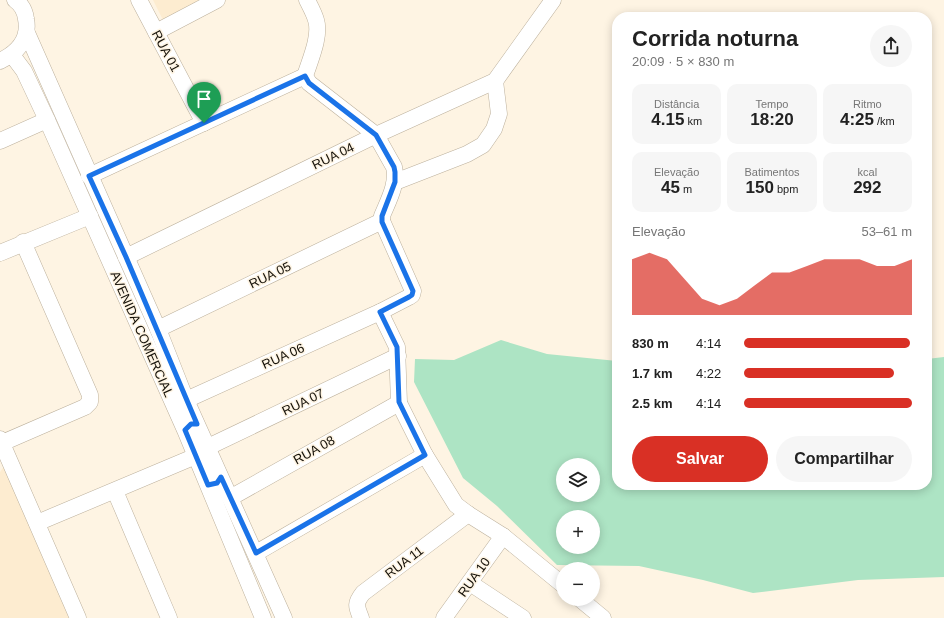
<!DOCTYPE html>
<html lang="pt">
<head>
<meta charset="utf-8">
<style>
	:root { --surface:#fff; --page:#f6f6f6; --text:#222; --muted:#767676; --accent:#d93025 }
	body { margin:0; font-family:Arial,sans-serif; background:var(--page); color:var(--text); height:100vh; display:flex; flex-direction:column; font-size:15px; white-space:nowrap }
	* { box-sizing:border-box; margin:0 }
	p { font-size:13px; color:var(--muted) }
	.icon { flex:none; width:22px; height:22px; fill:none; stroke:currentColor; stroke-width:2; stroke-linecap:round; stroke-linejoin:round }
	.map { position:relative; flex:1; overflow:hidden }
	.sheet { position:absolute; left:612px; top:12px; width:320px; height:478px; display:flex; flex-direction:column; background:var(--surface); border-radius:16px; box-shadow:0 2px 10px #0003 }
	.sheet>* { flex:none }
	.buttons { position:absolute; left:556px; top:458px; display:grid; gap:8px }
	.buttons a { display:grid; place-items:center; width:44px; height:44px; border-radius:50%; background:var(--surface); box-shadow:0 2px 10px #0003; font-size:20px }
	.pin { position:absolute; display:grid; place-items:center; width:34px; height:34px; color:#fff; margin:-41px -17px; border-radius:50% 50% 50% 0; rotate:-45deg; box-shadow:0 0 4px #0007 }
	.pin .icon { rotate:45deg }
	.round { display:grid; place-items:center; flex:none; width:42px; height:42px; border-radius:21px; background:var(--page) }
	.overview { display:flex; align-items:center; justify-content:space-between; height:68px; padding:0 20px }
	h1 { font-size:22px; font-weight:800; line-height:30px }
	.stats { display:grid; grid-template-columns:repeat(3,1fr); gap:6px; height:68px; padding:4px 20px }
	.stats div { display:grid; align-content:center; border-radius:10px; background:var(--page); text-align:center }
	.stats b { font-size:17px; font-weight:800 }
	.stats small { font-size:11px; font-weight:400 }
	.stats p { font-size:11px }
	.chart { height:112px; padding:8px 20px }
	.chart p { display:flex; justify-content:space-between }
	.chart svg { width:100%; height:72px; margin-top:4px; fill:var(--accent); opacity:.7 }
	.button { display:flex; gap:8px; margin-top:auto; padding:8px 20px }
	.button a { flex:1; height:46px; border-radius:24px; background:var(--accent); color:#fff; font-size:16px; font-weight:800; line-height:46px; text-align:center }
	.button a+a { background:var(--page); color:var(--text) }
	ul { padding:0 20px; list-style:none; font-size:13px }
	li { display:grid; grid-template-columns:64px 48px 1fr; align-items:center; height:30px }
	li i { height:10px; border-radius:5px; background:var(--accent) }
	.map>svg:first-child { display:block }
	.built { fill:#fdecd0 }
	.green { fill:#ade4c4; fill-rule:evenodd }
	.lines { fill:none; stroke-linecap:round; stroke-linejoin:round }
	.minor-casing { stroke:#bcb09c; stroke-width:17 }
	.minor { stroke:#fff; stroke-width:16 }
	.route-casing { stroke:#fff; stroke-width:8 }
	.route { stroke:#1a73e8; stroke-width:5 }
	.labels { text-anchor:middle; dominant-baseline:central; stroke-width:3; stroke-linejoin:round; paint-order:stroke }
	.street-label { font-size:13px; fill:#141008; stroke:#fef4e3 }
</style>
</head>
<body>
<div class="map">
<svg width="944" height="618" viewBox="0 0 944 618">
	<rect width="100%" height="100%" fill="#fef4e3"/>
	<g class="built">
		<polygon points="153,0 207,0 164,22"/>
		<polygon points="6,464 71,618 0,618 0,472"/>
	</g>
	<path class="green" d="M 501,340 L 547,354 L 617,361 L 617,485 L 927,485 L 927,359 L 944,357 L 944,577 L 858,580 L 753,593 L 703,580 L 639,566 L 557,565 L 497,506 L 463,478 L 414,382 L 415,359 L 454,360 ZM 563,465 L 593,465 L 593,495 L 563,495 ZM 563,517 L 593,517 L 593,547 L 563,547 Z"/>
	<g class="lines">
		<defs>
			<g id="minor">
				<polyline points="139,0 204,123"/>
				<path d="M 307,0 C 310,6 314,13 316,20 C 321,36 310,60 305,76 L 309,83 L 376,135 L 394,167 C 398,184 388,201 382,216 L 382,221 L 413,291 L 412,295 L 409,297 L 380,312 L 397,347 L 399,403 L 425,455 L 456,505 L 468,514 L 503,536 L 563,585"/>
				<polyline points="156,32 217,0"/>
				<polyline points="27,33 158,329 186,400 284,618"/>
				<polyline points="12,55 24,71 47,120 185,430 263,618"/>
				<path d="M 0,61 C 17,53 30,39 26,19 C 25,11 21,4 15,0"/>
				<polyline points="0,141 47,120"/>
				<polyline points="89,176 305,76"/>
				<polyline points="395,182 467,154 483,145 494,129 499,114 495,81"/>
				<polyline points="0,253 90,216"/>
				<polyline points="126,257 376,135 495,81 553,0"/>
				<polyline points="158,329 382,221"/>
				<polyline points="186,400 380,312"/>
				<polyline points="0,439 78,618"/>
				<polyline points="2,443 85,407 90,402 90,395 23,242"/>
				<polyline points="208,447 398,356"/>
				<polyline points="115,491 169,618"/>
				<polyline points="230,498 399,403"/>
				<polyline points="37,523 196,456"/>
				<polyline points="256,553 425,455"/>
				<polyline points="470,583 523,618"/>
				<polyline points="580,599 603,618"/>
				<path d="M 361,618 C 356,606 355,603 363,593 L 468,514"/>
				<polyline points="444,618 503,536"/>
			</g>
		</defs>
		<use href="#minor" class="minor-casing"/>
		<use href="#minor" class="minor"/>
	</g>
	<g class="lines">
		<defs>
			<polygon id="route" points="305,76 309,83 376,135 394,167 395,172 395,182 382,216 382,222 413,291 412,295 409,297 380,312 397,347 399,402 425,455 256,553 221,477 217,483 208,485 185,430 191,424 197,424 126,257 89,176"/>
		</defs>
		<use href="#route" class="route-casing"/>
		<use href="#route" class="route"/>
	</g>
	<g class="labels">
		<g class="street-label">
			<text transform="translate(166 51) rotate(62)">RUA 01</text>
			<text transform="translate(333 156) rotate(-26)">RUA 04</text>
			<text transform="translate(270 275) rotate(-26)">RUA 05</text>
			<text transform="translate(142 334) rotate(66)">AVENIDA COMERCIAL</text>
			<text transform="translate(283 356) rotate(-24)">RUA 06</text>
			<text transform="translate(303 402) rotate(-26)">RUA 07</text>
			<text transform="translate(314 450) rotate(-29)">RUA 08</text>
			<text transform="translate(404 562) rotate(-37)">RUA 11</text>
			<text transform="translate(474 577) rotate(-54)">RUA 10</text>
		</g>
	</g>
</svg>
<div class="buttons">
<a><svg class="icon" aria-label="layers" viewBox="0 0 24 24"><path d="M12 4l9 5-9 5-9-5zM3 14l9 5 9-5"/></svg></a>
<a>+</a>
<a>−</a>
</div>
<div class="pin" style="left:204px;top:123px;background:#1e9e55"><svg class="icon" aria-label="arrive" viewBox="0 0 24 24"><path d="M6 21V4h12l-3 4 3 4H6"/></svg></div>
<section class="sheet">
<div class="overview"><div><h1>Corrida noturna</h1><p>20:09 · 5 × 830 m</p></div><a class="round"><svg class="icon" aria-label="share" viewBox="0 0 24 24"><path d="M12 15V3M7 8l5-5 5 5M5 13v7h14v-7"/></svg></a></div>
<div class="stats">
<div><p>Distância</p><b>4.15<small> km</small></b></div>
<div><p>Tempo</p><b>18:20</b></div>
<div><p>Ritmo</p><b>4:25<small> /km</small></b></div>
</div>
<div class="stats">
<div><p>Elevação</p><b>45<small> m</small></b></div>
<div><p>Batimentos</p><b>150<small> bpm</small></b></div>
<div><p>kcal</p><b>292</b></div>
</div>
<div class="chart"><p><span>Elevação</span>53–61 m</p>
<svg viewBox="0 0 160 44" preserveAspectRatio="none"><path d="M0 44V10L10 6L20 10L30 22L40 34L50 38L60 34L70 26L80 18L90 18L100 14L110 10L120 10L130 10L140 14L150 14L160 10V44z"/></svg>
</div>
<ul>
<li><b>830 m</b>4:14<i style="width:99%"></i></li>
<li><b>1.7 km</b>4:22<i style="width:89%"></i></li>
<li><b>2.5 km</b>4:14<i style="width:100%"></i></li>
</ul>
<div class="button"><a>Salvar</a><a>Compartilhar</a></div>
</section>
</div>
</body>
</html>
